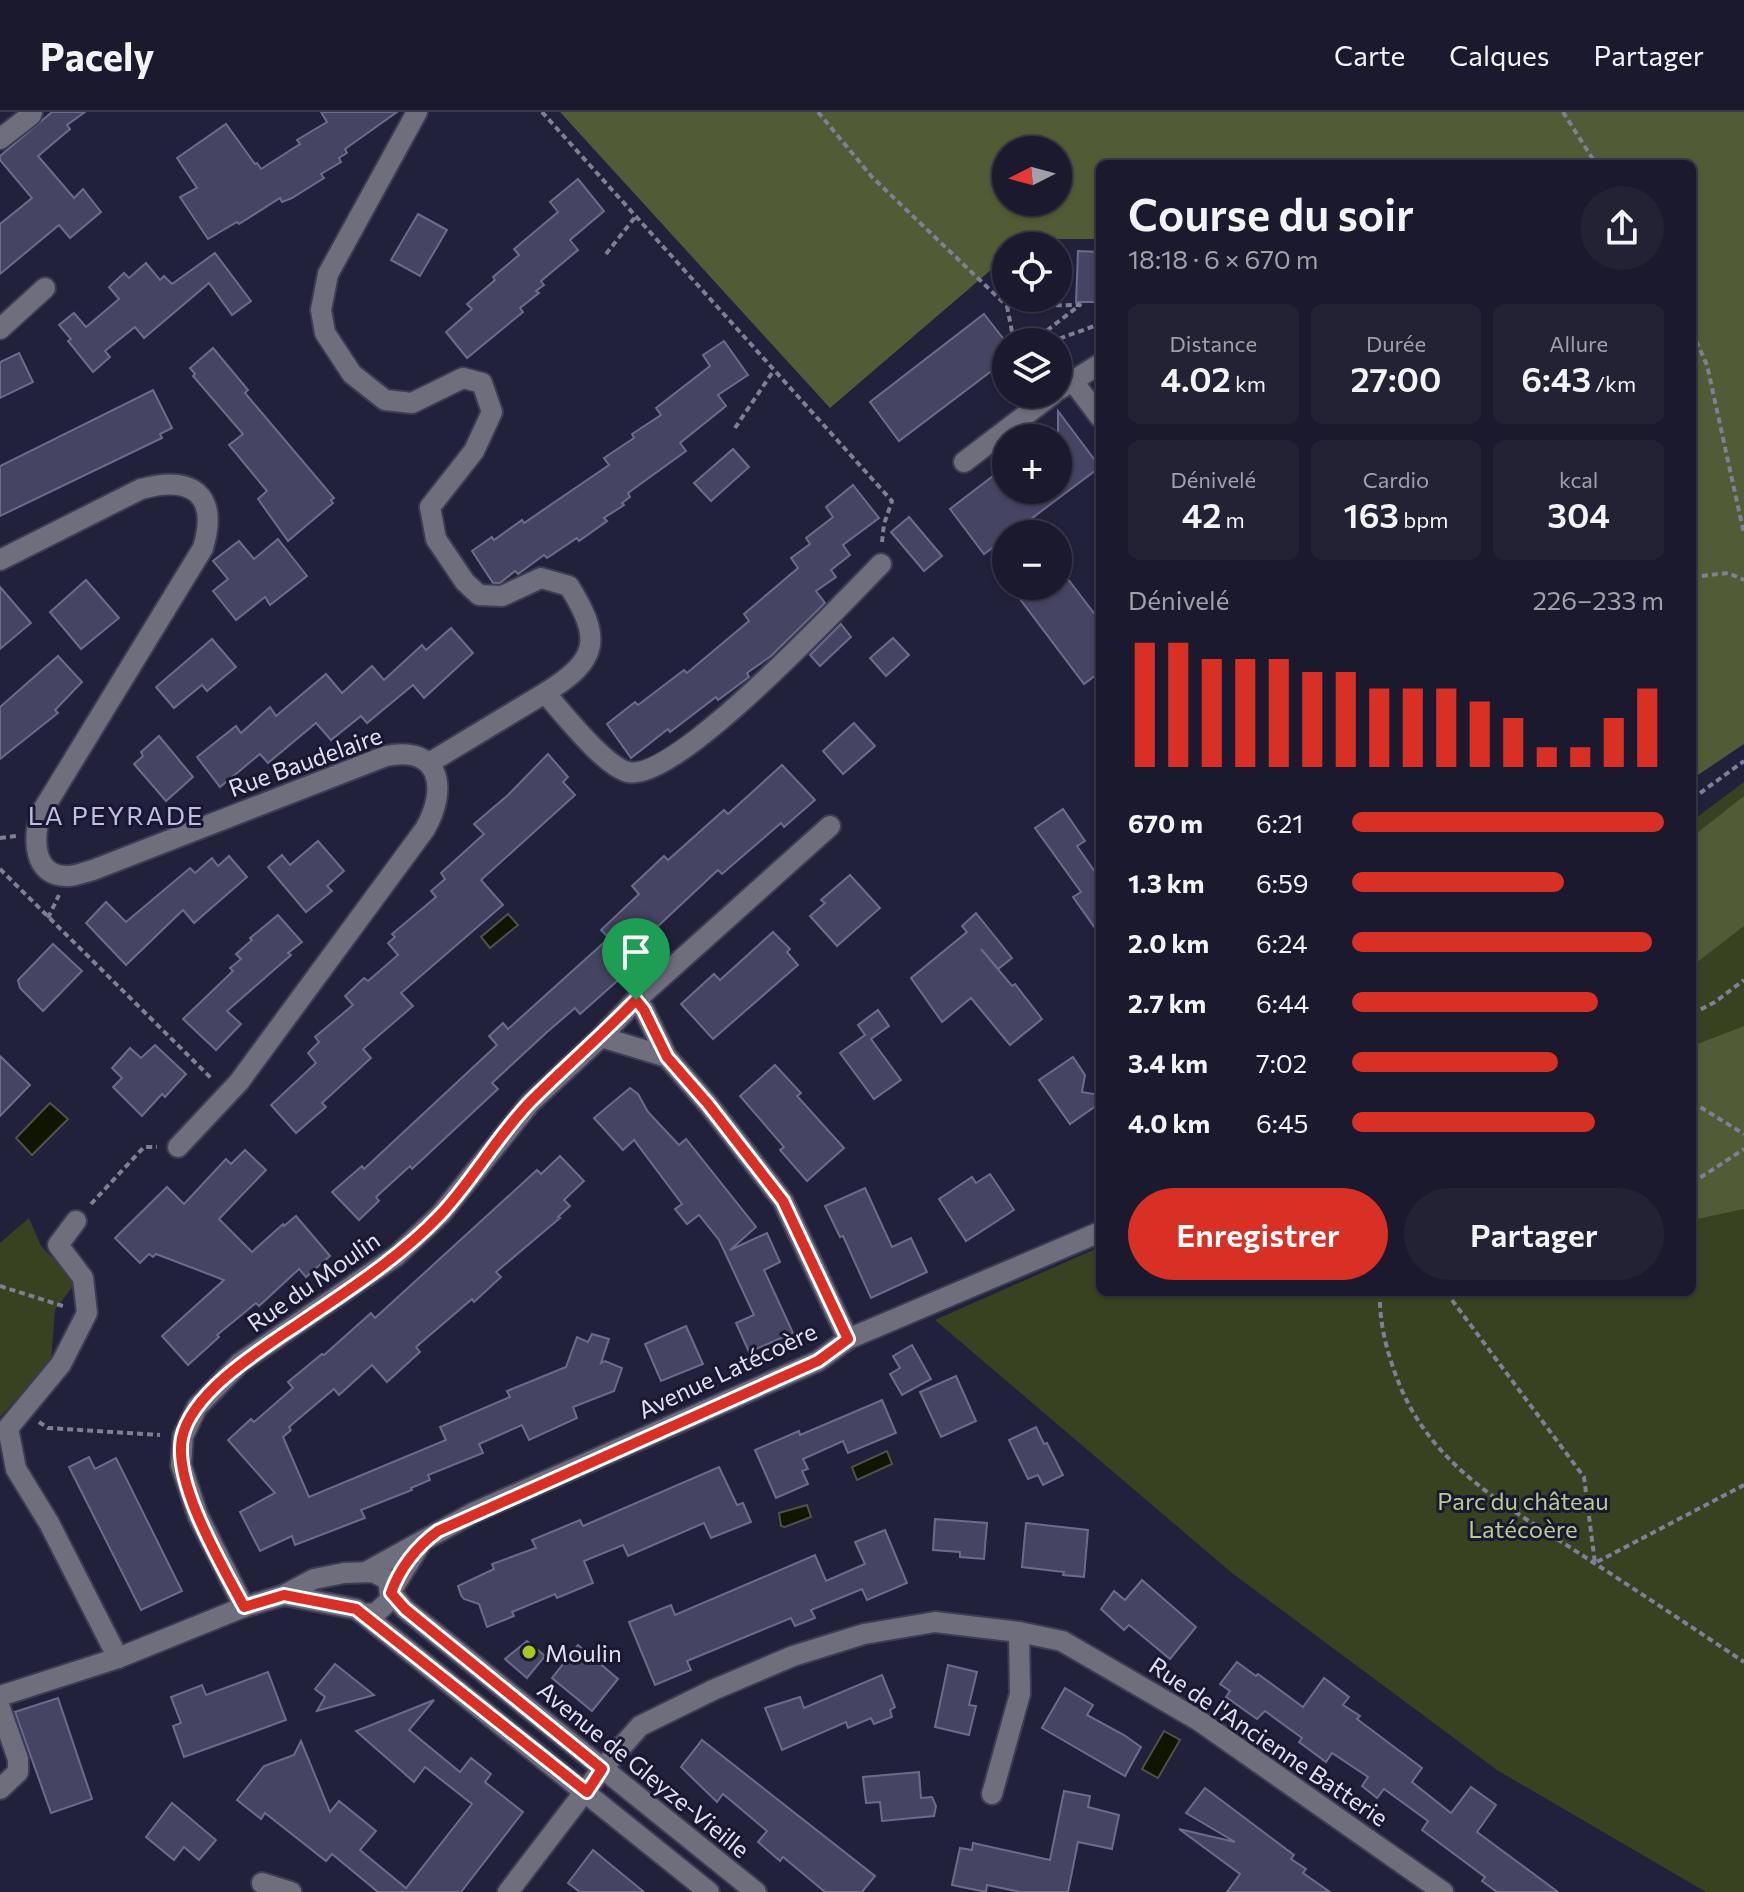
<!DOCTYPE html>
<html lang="fr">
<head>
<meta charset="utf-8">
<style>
	:root { --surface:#1a192d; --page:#232235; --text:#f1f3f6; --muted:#9fa0aa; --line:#383849; --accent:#d93025 }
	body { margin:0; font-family:Commissioner,sans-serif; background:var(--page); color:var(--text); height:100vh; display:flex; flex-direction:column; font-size:30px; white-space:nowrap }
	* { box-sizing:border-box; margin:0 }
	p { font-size:26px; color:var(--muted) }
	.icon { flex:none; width:44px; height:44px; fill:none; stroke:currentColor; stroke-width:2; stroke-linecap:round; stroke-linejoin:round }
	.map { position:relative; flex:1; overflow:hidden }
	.side { position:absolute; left:1096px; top:48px; width:600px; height:1136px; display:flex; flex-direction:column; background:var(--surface); border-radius:12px; box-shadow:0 2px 6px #0004,0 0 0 2px var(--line) }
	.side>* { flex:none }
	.needle { width:52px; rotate:264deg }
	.controls { position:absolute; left:992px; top:24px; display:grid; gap:16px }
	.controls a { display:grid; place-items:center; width:80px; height:80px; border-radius:50%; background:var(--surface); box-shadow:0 2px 6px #0004,0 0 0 2px var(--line); font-size:40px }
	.pin { position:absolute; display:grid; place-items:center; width:68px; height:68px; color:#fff; margin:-82px -34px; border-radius:50% 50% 50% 0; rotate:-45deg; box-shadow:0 0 8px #0007 }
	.pin .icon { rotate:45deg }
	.round { display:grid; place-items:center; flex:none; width:84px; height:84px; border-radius:42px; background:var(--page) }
	.head { display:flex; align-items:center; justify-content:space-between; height:136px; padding:0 32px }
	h1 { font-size:44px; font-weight:600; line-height:60px }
	.metrics { display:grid; grid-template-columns:repeat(3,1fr); gap:12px; height:136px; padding:8px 32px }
	.metrics div { display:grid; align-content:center; border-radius:12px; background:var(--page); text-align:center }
	.metrics b { font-size:34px; font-weight:600 }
	.metrics small { font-size:22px; font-weight:400 }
	.metrics p { font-size:22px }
	.chart { height:224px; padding:16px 32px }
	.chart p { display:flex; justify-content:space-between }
	.chart svg { width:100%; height:144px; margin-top:8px; stroke:var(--accent); stroke-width:6 }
	.button { display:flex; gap:16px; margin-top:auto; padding:16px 32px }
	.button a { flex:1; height:92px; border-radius:48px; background:var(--accent); color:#fff; font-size:32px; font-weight:600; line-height:92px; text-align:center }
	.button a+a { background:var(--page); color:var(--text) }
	ul { padding:0 32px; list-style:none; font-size:26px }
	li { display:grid; grid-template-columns:128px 96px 1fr; align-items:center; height:60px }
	li i { height:20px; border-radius:10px; background:var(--accent) }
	header { display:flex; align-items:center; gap:48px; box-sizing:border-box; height:112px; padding:0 40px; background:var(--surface); border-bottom:2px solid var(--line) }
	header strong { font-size:38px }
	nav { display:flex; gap:44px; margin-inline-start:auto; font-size:28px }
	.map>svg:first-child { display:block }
	.green { fill:#394220 }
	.forest { fill:#515b35; fill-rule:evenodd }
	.water { fill:#101500; stroke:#4e5249; stroke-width:2 }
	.building { fill:#454563; stroke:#6b6b8b; stroke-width:2 }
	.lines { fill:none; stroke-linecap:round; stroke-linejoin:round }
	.minor-casing { stroke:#3c3c55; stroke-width:24 }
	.path { stroke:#7f7f96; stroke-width:4; stroke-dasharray:6 4; stroke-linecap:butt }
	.minor { stroke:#6e6e7d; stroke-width:20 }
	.route-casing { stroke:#fff; stroke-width:16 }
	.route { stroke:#d93025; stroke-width:10 }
	.poi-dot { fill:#a7c81f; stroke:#191731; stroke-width:3 }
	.labels { text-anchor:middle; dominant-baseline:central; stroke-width:6; stroke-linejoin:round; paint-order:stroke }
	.street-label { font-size:24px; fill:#dfe0f2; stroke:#191731 }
	.park-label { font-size:24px; fill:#bacc8b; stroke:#191731 }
	.poi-label { font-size:24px; fill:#dfe0f2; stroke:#191731; text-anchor:start }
	.neighbourhood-label { font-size:26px; letter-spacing:2px; fill:#bebfe2; stroke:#191731 }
</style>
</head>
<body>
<header>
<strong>Pacely</strong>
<nav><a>Carte</a><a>Calques</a><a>Partager</a></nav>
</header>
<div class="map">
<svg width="1744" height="1780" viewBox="0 0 1744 1780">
	<rect width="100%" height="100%" fill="#22213c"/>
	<g class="green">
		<polygon points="1744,670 1744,1780 1706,1780 1497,1658 1232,1461 935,1208 1100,1135 1100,1180 1692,1180 1692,709"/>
		<polygon points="29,1106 41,1134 76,1170 55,1198 51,1249 0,1305 0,1131"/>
	</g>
	<g class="forest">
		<path d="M 560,0 L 1744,0 L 1744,632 L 1692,667 L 1692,52 L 1100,52 L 1100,127 L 1028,127 L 1019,134 L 1006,134 L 1006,145 L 830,296 ZM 1006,38 L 1058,38 L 1058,90 L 1006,90 Z"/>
		<polygon points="1744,684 1744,814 1692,854 1692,725"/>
		<polygon points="1744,914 1744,1097 1692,1108 1692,934"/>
	</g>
	<g class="water">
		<polygon points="508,802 518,813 490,836 481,825"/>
		<polygon points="50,991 68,1007 32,1043 16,1026"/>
		<polygon points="887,1339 892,1352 857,1368 852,1355"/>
		<polygon points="807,1393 811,1405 785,1415 781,1414 779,1401"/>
		<polygon points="1164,1619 1180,1628 1158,1666 1142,1657"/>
	</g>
	<g class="building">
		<polygon points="52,0 85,0 67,13 70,17 38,44 74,86 83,77 101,100 70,126 59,113 0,162 0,112 32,86 0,48 0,44"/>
		<polygon points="321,0 397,0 345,37 347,41 339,46 341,50 321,62 324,66 292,86 282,90 280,86 239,112 237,110 208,127 180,85 197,76 177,46 226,12 255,52 257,51 261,57 300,32 297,28 327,10"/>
		<polygon points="578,67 604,99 570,128 578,138 541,169 544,173 536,179 539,181 520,196 523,200 467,246 446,220 472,197 467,192 495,168 493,165 519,143 514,137 558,100 550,90"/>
		<polygon points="418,102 447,118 420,164 391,148"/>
		<polygon points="1078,139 1100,140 1100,190 1076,190"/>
		<polygon points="215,141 251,189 232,203 209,171 144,226 135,215 105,239 110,245 93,260 68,229 71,227 59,213 74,201 86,215 119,187 109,175 124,161 129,166 146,151 160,168 164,164 172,172"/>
		<polygon points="984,202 1006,230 1006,248 899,329 870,290"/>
		<polygon points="724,229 748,263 718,283 726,294 680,331 686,339 628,381 630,385 622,391 624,393 604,406 607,409 579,429 577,426 547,446 544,443 518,462 515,459 500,471 493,471 472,439 492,425 494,428 522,408 524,411 609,353 604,346 634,326 632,322 661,303 656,296 710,254 703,243"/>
		<polygon points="213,236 248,278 245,281 334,386 331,388 333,391 288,429 258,387 267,379 229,333 243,322 193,264 195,262 190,256"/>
		<polygon points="19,241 33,270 0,286 0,250"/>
		<polygon points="153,278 172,316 160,322 162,326 0,404 0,354"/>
		<polygon points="1058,299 1100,355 1011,422 1006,422 1006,426 984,442 950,397 1006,354 1006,378 1058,378"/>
		<polygon points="733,337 749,355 711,389 694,371"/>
		<polygon points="853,373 879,406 843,433 850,443 831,458 836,465 816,479 825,491 771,544 747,561 749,565 718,588 716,585 670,620 668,617 631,646 607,612 635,590 638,593 684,558 687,561 749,509 744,502 798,456 791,446 810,432 806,426 833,405 826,395"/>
		<polygon points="909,405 942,444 924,459 891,420"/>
		<polygon points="278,427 307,464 270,493 265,485 236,508 213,479 228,467 213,449 239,429 254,447"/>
		<polygon points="1058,454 1100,509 1100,560 1084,572 1010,474 1058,474"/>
		<polygon points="86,468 119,506 81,537 50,500"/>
		<polygon points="0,475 31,511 0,537"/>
		<polygon points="841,512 851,525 820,554 810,543"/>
		<polygon points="451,516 473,541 424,586 413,573 367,611 361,604 331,628 316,611 268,651 260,642 220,675 197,645 236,614 241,621 270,595 276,604 326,562 342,581 372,554 384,568 422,533 426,538"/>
		<polygon points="893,526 909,543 886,564 870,546"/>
		<polygon points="212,527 236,555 207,579 202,573 174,596 156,575"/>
		<polygon points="58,544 82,570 55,598 58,601 0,647 0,595"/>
		<polygon points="854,611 875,634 843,662 823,639"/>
		<polygon points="159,624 193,665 166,689 134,652 143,644 141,640"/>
		<polygon points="548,642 568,665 563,670 575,683 481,768 503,793 401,881 413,894 363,937 371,946 322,991 326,995 296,1021 271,993 316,951 308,941 319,930 315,925 353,893 345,884 364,866 368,869 398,843 388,831 395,825 392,822 436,785 431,779 445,767 441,761 484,722 474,712 508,683"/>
		<polygon points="782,653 815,688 784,715 781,711 722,762 718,758 642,829 651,839 580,902 575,896 546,921 492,971 498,977 412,1057 410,1054 376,1085 379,1089 359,1108 332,1080 362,1054 364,1057 497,933 489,924 503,911 508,917 609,826 601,818 639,782 632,774 664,744 668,748 724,698 728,702"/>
		<polygon points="1063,697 1085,729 1077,734 1100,767 1100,823 1073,785 1081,780 1035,716"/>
		<polygon points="318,729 344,759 327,774 332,779 306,800 268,755 282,743 290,753"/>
		<polygon points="229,744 247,765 194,811 183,798 126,853 86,811 106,790 126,810 190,756 195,761 212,746 218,754"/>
		<polygon points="850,763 880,796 837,834 810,804 825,791 821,788"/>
		<polygon points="976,801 1012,846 998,857 981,837 1012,874 1015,872 1042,907 1010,933 971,886 942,910 911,866 967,820 962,814"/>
		<polygon points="278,803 302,830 288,841 291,843 227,899 241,912 216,938 183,907 233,859 230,856 241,847 236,842 252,828 250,826"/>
		<polygon points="773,820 790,837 787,840 798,853 713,927 681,892 714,862 720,868"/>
		<polygon points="53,832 82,859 43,899 20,876 18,868"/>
		<polygon points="878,898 889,914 871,927 901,968 874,987 840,941 865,923 858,913"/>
		<polygon points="155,933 186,962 165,985 162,982 142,1004 113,975 122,966 112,956 130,936 141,946"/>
		<polygon points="0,944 30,973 0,1004"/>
		<polygon points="1073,945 1085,963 1082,980 1100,983 1100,991 1070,1012 1039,968"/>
		<polygon points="775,953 801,981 797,984 844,1036 807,1069 780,1038 784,1035 740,984"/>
		<polygon points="630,976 638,982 648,1000 679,1033 686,1027 756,1115 730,1138 767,1121 780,1150 764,1158 793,1221 749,1240 736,1211 754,1203 719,1128 699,1103 687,1112 675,1097 682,1092 634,1028 623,1038 594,1006"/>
		<polygon points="245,1038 266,1058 219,1107 252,1140 283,1112 284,1114 296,1104 330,1144 306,1165 299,1157 259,1194 256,1191 217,1223 219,1225 188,1253 162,1224 224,1168 156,1142 153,1145 149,1142 140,1151 115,1126 167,1075 184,1092 226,1047 231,1052"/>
		<polygon points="560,1044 584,1069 564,1088 570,1094 558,1105 560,1106 496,1160 501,1165 474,1190 472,1187 416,1235 420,1240 387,1270 372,1253 339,1283 334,1277 289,1315 291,1318 283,1325 309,1385 446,1328 440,1315 510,1285 507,1279 566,1255 577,1225 588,1230 592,1222 609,1227 601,1251 605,1249 622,1256 614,1279 573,1295 577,1306 529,1328 522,1313 479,1332 483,1341 428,1363 430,1368 411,1376 412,1378 361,1398 365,1406 295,1433 292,1424 260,1439 240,1400 275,1381 228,1328 251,1307 254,1310 293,1276 288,1270 322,1242 324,1243 371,1201 375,1206 537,1058 541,1062"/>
		<polygon points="990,1062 1014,1098 966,1129 939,1087 972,1065 976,1071"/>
		<polygon points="865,1076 892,1135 911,1126 927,1160 871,1186 843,1124 840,1125 825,1094"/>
		<polygon points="686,1214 703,1252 661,1269 645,1232"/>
		<polygon points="912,1233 931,1267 902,1283 890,1262 900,1256 893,1244"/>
		<polygon points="956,1264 976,1309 941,1325 920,1280"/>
		<polygon points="882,1288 896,1321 848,1341 843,1329 803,1347 808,1357 802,1359 808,1372 776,1386 755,1338 799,1319 800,1323"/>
		<polygon points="1036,1315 1044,1332 1047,1331 1063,1363 1043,1373 1038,1363 1028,1367 1009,1328"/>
		<polygon points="89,1345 95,1357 116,1346 182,1479 141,1498 69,1355"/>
		<polygon points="719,1355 737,1393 743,1391 751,1410 711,1426 704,1411 628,1444 623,1433 584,1449 593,1471 557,1486 555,1482 512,1500 514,1504 487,1515 479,1492 464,1487 461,1483 458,1474 494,1457 492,1452 536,1436 532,1428 580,1408 583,1414"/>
		<polygon points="935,1407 987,1411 984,1447 960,1445 960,1440 933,1438"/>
		<polygon points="1026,1411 1088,1418 1084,1465 1063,1463 1064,1460 1022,1455"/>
		<polygon points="885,1418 907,1471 867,1488 862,1477 811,1498 815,1506 795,1514 791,1506 687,1549 691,1558 655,1573 629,1510 671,1493 675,1503 815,1443 826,1469 865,1452 855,1430"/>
		<polygon points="1142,1468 1196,1515 1170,1547 1129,1513 1124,1518 1101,1497 1114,1479 1125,1488"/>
		<polygon points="527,1529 545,1544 527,1566 505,1547"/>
		<polygon points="578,1533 618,1567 592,1599 552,1566"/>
		<polygon points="1237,1550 1256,1564 1258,1562 1303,1595 1324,1566 1349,1585 1343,1593 1360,1604 1357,1607 1422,1656 1412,1670 1451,1701 1471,1675 1496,1693 1477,1720 1558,1780 1497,1780 1482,1769 1485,1765 1422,1718 1428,1709 1384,1677 1377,1686 1362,1674 1368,1665 1332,1641 1326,1650 1299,1630 1302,1626 1265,1599 1257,1607 1226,1585 1230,1579 1220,1572"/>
		<polygon points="335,1552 374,1583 317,1599 325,1585 315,1577"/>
		<polygon points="948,1553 977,1560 969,1593 976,1594 969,1623 935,1615"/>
		<polygon points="268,1560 286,1608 184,1645 173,1614 181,1611 171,1585 202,1573 206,1583"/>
		<polygon points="882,1563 895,1595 890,1598 892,1605 874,1612 871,1606 848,1616 846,1610 782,1638 765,1596 800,1585 804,1596"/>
		<polygon points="1065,1576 1093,1593 1087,1603 1124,1623 1141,1635 1125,1664 1042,1616"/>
		<polygon points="58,1586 92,1687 51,1701 15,1600"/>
		<polygon points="434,1588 409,1618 460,1660 471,1646 491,1662 485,1670 523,1700 461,1780 378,1780 332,1742 326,1749 265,1701 261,1707 237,1688 264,1654 294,1643 301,1629 330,1700 339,1689 376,1719 360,1738 406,1776 472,1692 425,1655 414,1670 356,1619"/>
		<polygon points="702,1628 875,1764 862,1780 825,1780 783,1745 780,1749 758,1730 767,1719 723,1682 717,1690 681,1655"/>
		<polygon points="919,1660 921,1686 932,1685 936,1694 934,1704 882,1709 880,1690 866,1691 863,1665"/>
		<polygon points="1205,1676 1294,1743 1291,1747 1306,1757 1303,1761 1330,1780 1227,1780 1240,1762 1179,1717 1235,1730 1186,1701"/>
		<polygon points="1064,1679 1090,1684 1088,1695 1119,1703 1112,1737 1078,1730 1068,1780 1020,1780 987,1773 986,1780 952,1773 960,1736 972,1738 973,1731 1050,1748"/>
		<polygon points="172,1691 216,1728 199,1748 184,1735 174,1748 146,1725"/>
		<polygon points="593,1738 616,1757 644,1780 580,1780 568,1771"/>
	</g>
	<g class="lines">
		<defs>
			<g id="minor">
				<path d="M 417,0 L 328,162 L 321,198 L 325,221 L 352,262 L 385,288 L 412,291 L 463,266 L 482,271 L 492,300 L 474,339 L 430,395 L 436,427 L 465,470 L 479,483 L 502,484 L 541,466 L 569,474 C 602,527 599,548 545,581 C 563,601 604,654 628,660 C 676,671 843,490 881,452"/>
				<polyline points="0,27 31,3 32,0"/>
				<polyline points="0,217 45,176"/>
				<polyline points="1072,268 1100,305"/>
				<polyline points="1058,278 1100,252"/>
				<polyline points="964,350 1053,282"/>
				<path d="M 0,448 L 141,377 C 192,363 219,382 203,436 L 41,701 C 33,725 32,765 68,764 C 76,764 85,760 93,758 L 386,644 C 441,633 448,677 425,717 L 239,970 L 178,1035"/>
				<polyline points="429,651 545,581"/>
				<polyline points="636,888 644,898 667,945 708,992 783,1089 848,1227"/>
				<polyline points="601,925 667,945"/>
				<polyline points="76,1109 58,1133 83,1166 87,1201 61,1252 8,1316 16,1357 49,1411 118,1546"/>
				<polyline points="366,1460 473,1401 818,1249 848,1227 1100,1120"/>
				<polyline points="391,1479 420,1433"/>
				<polyline points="391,1481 405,1497 756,1780"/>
				<polyline points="284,1483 356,1497 363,1502 709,1780"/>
				<polyline points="244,1495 198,1404 181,1353 183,1324 197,1295 240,1251 396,1144 441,1102 530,991 601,925 636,888 830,714"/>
				<polyline points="0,1584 118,1546 244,1495 284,1483 314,1467 344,1461 373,1460 385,1466 389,1472 390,1488 376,1501 363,1502"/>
				<polyline points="0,1596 18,1647 18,1660 0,1677"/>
				<polyline points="992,1682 1020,1582 1019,1520"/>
				<polyline points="262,1771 291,1780"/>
				<polyline points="508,1780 602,1657 640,1614 713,1578 793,1544 864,1522 935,1510 1019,1520 1062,1529 1198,1608 1443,1780"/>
			</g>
		</defs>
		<use href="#minor" class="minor-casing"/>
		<g class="path">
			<polyline points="542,0 892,389 884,412 882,430"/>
			<polyline points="818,0 872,65 1007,194 1080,193 1032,230"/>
			<polyline points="1563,0 1596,52"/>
			<polyline points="606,142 636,104"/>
			<polyline points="1007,194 1014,230"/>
			<polyline points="1692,220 1707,253 1744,422"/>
			<polyline points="1050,230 1100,212"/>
			<polyline points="735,316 774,258"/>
			<polyline points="1692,465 1728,461 1744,468"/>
			<polyline points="1692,687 1744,649"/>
			<polyline points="0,726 16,724"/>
			<polyline points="0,757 212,967"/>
			<polyline points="48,806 59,783"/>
			<polyline points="1692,902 1715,890 1744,868"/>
			<polyline points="1692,990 1744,1022"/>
			<polyline points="1692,1071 1744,1037"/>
			<polyline points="91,1092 144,1035 157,1035"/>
			<polyline points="0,1174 66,1195"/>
			<path d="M 1380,1180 C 1379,1206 1385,1233 1394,1258 C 1427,1356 1510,1395 1591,1449 C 1642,1482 1693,1516 1744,1550"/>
			<polyline points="1446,1180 1584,1365 1595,1451 1744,1373"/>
			<polyline points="39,1310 48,1316 160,1323"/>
		</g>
		<use href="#minor" class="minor"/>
	</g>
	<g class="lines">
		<defs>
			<path id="route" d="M 636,888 L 644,898 L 667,945 L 708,992 L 783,1089 L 848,1227 L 818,1249 L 438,1419 C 417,1434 399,1457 391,1481 L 405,1497 L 602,1657 L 587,1680 L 356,1497 L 284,1483 L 244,1495 C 222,1453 173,1372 182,1326 C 192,1278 268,1233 306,1207 C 353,1175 401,1144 440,1103 C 473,1068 497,1024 531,989 C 565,955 602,923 636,888 Z"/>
		</defs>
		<use href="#route" class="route-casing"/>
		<use href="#route" class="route"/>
	</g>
	<circle class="poi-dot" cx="529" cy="1540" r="8"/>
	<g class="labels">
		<g class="street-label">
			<text transform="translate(305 649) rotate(-20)">Rue Baudelaire</text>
			<text transform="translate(313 1169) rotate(-35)">Rue du Moulin</text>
			<text transform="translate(727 1258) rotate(-25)">Avenue Latécoère</text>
			<text transform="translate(1269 1629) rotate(34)">Rue de l'Ancienne Batterie</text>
			<text transform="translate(644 1657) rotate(39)">Avenue de Gleyze-Vieille</text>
		</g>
		<g class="park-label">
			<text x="1523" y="1388">Parc du château<tspan x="1523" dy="28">Latécoère</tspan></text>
		</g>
		<g class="poi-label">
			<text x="545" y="1540">Moulin</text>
		</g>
		<g class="neighbourhood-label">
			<text x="116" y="702">LA PEYRADE</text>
		</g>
	</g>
</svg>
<div class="controls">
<a><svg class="needle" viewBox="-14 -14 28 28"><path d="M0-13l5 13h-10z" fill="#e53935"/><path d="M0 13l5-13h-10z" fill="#9fa0aa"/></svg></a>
<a><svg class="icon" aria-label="locate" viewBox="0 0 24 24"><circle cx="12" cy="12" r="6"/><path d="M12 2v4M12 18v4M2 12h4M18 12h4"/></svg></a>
<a><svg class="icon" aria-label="layers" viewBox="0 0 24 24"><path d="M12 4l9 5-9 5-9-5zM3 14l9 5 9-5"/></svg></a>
<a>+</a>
<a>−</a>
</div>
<div class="pin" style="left:636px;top:888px;background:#1e9e55"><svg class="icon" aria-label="arrive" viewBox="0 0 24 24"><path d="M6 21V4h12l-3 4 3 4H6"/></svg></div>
<section class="side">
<div class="head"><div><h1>Course du soir</h1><p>18:18 · 6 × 670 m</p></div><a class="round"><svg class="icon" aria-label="share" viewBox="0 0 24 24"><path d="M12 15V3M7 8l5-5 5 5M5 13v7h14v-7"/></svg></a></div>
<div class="metrics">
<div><p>Distance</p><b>4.02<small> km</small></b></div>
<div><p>Durée</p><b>27:00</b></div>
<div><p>Allure</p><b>6:43<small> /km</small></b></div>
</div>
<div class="metrics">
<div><p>Dénivelé</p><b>42<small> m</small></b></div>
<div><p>Cardio</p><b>163<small> bpm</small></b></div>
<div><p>kcal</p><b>304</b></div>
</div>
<div class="chart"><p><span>Dénivelé</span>226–233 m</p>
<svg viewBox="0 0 160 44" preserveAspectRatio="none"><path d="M5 44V6M15 44V6M25 44V11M35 44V11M45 44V11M55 44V15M65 44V15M75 44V20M85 44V20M95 44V20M105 44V24M115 44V29M125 44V38M135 44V38M145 44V29M155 44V20"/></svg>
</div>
<ul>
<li><b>670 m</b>6:21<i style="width:100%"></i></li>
<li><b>1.3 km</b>6:59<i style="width:68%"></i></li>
<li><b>2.0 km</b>6:24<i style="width:96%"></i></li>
<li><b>2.7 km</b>6:44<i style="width:79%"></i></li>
<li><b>3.4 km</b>7:02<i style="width:66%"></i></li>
<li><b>4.0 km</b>6:45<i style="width:78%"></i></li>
</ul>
<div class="button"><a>Enregistrer</a><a>Partager</a></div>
</section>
</div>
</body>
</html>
